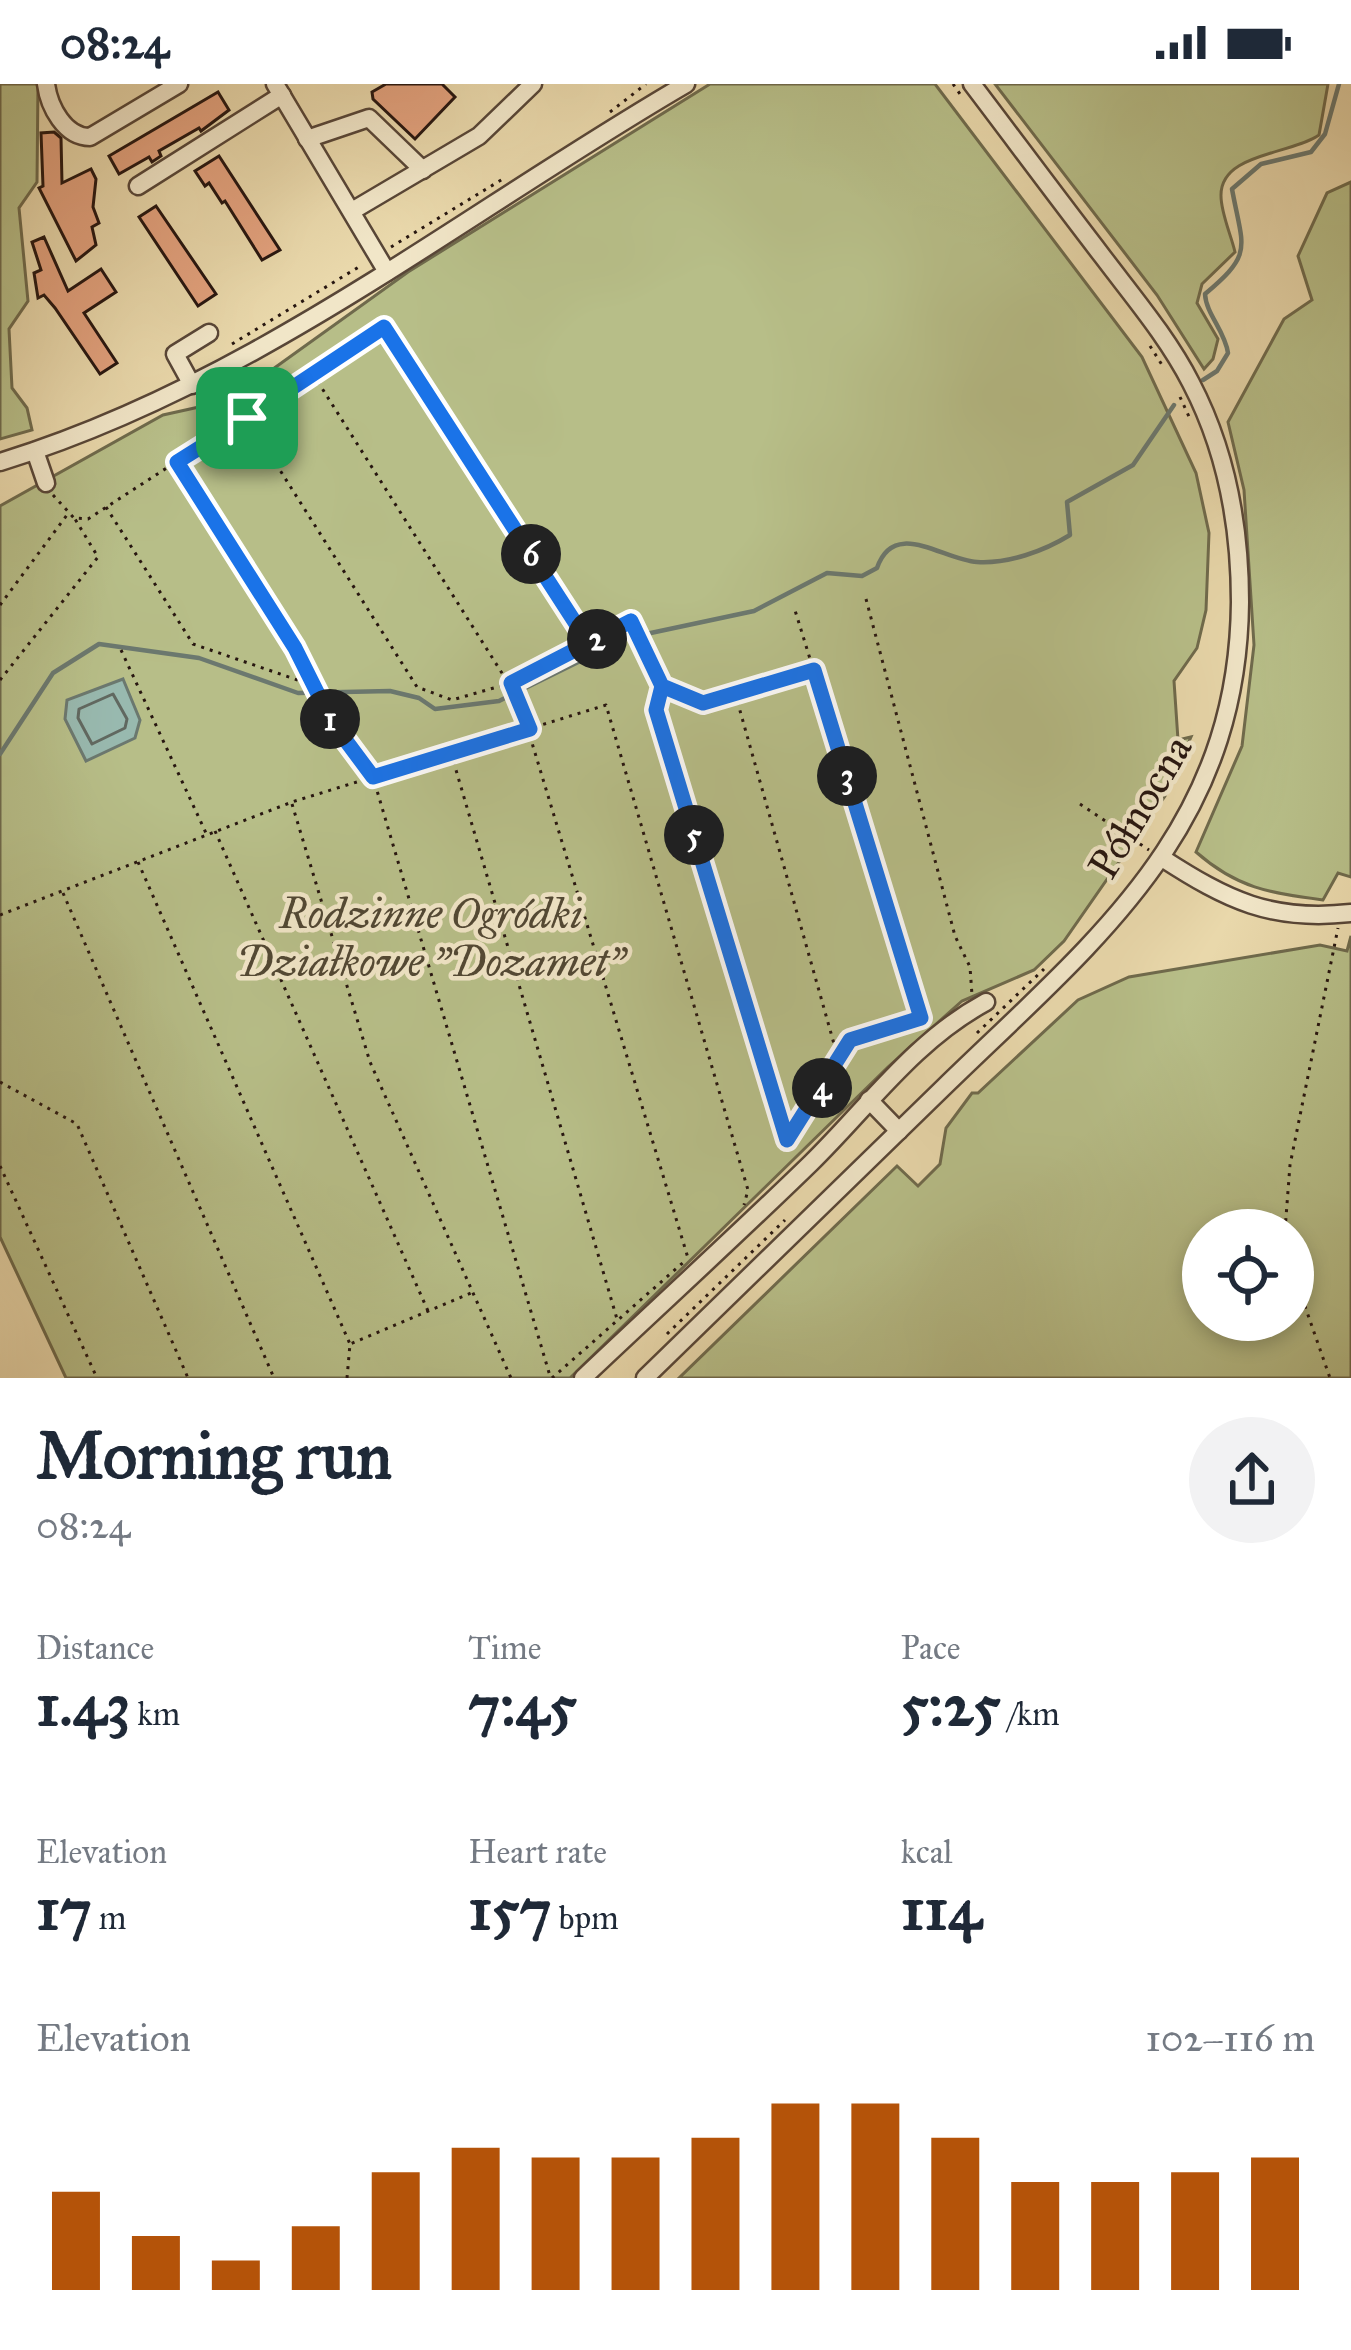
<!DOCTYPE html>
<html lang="en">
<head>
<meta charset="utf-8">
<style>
	:root { --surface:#fff; --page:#f2f2f3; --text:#1f2937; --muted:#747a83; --accent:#b45309 }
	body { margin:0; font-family:"IM FELL Great Primer",serif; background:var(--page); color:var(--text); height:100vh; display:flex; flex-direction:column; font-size:45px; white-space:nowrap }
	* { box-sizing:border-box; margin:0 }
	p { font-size:39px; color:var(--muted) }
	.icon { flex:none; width:66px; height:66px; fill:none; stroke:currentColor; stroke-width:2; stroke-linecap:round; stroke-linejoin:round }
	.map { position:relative; height:1294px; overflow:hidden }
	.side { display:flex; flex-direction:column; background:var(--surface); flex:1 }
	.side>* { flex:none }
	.controls { position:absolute; left:1182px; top:1125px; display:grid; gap:24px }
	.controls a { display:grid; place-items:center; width:132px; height:132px; border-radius:50%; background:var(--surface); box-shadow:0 6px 18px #0003; font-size:60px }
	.pin { position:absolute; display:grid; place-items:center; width:102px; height:102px; color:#fff; margin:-51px; border-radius:24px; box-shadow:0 6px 18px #0006 }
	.km { position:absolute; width:60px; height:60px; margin:-30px; border-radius:50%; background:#222; color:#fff; font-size:33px; line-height:60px; text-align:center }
	.round { display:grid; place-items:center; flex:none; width:126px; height:126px; border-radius:63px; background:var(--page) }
	.overview { display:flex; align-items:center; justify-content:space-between; height:204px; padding:0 36px }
	h1 { font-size:66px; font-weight:800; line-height:90px }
	.stats { display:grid; grid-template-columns:repeat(3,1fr); gap:18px; height:204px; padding:12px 36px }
	.stats div { display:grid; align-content:center }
	.stats b { font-size:60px; font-weight:800 }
	.stats small { font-size:33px; font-weight:400 }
	.stats p { font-size:33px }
	.chart { height:336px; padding:24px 36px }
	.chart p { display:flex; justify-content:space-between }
	.chart svg { width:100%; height:216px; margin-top:12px; stroke:var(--accent); stroke-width:6 }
	.status { display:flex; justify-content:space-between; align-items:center; height:84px; padding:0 60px; background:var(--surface); direction:ltr }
	.status svg { height:33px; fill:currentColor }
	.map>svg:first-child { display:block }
	.green { fill:#b7be88; stroke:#6f6a4c; stroke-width:3; fill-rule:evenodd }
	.water { fill:#98b9af; stroke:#6b786f; stroke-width:3 }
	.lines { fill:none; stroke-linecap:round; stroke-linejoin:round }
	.shore { stroke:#606860; stroke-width:3 }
	.stream { stroke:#6b786f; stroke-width:4.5 }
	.building { fill:#e2a17d; stroke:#271610; stroke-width:3 }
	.minor-casing { stroke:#584637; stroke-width:21 }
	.path { stroke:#271610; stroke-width:3; stroke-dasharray:3 6; stroke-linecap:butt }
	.minor { stroke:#f1e6c8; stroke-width:16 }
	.route-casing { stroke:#fff; stroke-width:24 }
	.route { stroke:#1a73e8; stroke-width:15 }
	.labels { text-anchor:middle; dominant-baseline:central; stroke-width:9; stroke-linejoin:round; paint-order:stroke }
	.street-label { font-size:42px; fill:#271610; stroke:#f1e6c8 }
	.park-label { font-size:42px; font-style:italic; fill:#524834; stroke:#f1e6c8 }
</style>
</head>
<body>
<div class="status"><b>08:24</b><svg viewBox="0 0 49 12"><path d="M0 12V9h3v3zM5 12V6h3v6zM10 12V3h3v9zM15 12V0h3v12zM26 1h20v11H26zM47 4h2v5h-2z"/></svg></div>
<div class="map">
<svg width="1351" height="1294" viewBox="0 0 1351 1294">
	<rect width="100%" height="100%" fill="#e9d8ab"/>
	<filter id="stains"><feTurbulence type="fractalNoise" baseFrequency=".00167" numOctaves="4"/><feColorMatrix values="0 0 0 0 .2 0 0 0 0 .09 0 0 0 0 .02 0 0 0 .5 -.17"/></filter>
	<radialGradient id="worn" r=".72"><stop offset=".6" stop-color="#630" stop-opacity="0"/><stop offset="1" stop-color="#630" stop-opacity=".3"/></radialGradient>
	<g class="green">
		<polygon points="0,0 38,0 37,98 19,124 28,217 9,245 12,304 27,324 32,346 0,355"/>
		<polygon points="710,0 935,0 1142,273 1196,389 1209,449 1206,526 1197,564 1174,597 1178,656 1191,653 1165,712 1064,857 1034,886 962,917 888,983 570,1294 66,1294 0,1153 0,422 163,331 217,319 245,305 408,188"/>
		<path d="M 995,0 L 1328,0 L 1319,51 C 1290,71 1220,69 1221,112 C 1221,129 1231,151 1235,168 L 1202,200 L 1197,219 L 1218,255 L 1213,275 L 1204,285 L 1157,211 Z"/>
		<path d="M 1351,98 L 1351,793 L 1338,789 L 1323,816 C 1269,809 1237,804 1196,768 L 1242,662 L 1254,561 L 1244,406 L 1228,338 L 1284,235 L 1312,216 L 1298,172 L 1327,109 Z"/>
		<path d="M 1351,852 L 1351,1294 L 679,1294 L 897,1082 L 918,1102 L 940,1080 L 946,1044 L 972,1009 L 978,1009 L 1078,916 L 1129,893 L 1320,861 L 1347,867 ZM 1203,1146 L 1293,1146 L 1293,1236 L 1203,1236 Z"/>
	</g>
	<polygon class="water" points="123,595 140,636 135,654 86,677 65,635 67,616"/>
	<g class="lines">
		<polygon class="shore" points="113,610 127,635 125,644 92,660 78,634 79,625"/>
		<g class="stream">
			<path d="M 1203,296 L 1217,287 L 1228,269 C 1225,247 1206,230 1205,210 C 1254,169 1243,165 1232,105 L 1261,80 L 1311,68 L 1325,50 L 1339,0"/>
			<path d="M 646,550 L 754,527 L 827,489 L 862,492 L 877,484 C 894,434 943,476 977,478 C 1008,480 1044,467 1070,451 L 1067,418 L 1133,381 L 1174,321"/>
			<polyline points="0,670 53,589 99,560 199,574 298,609 390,607 419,614 435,625 499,617 627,554"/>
		</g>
	</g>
	<g class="building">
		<polygon points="386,0 442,0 455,13 415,55 373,15 372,8"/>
		<polygon points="218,8 229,26 201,47 199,44 159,67 161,72 152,78 149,73 119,90 109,72"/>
		<polygon points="54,48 61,54 62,99 91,85 96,95 93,123 99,139 92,143 96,161 76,177 39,104 43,102 41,49"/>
		<polygon points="219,72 280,166 262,176 225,117 222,119 209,99 205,102 195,87"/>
		<polygon points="156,122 216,210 198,222 139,133"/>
		<polygon points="44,153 68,207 101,185 116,208 84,229 117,279 100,290 55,224 44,211 38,214 34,189 41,186 32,158"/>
	</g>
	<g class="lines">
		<defs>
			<g id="minor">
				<path d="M 46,0 C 49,23 65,53 90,53 L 179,0"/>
				<polyline points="275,0 387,188"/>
				<polyline points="307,55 369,34 423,86"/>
				<polyline points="138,102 282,11"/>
				<polyline points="352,127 479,52 533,0"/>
				<polyline points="192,301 175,270 209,249"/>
				<polyline points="35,367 46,399"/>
				<path d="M 0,378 C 254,300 459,132 686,0"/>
				<path d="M 1162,774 C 1227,816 1271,838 1351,829"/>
				<polyline points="869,1016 899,1047"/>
				<path d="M 583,1294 C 659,1222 736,1152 811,1079 C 868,1023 914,957 986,918"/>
				<path d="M 645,1294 C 745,1197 845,1100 944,1003 C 1094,857 1238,747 1240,518 C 1240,442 1227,368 1191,299 C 1168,254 1134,214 1103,173 C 1059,116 1016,58 972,0"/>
			</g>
		</defs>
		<use href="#minor" class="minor-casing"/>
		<g class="path">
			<polyline points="953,0 960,10"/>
			<polyline points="610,28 646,0"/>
			<polyline points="391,163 506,93"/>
			<polyline points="232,260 362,181"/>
			<polyline points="1150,262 1164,284"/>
			<polyline points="313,290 519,616 688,1174"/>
			<polyline points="1180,313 1191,337"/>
			<polyline points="247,334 417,603 452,616 511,599 631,537 662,602 703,619 812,586"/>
			<polyline points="177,378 295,564 311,599"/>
			<polyline points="53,411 74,434 88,435 384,243 588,559"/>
			<polyline points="106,423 193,560 312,601 373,693 550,1292"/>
			<polyline points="866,515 955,852 970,883 972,911"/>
			<polyline points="0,521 67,431"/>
			<polyline points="121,566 206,749"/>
			<polyline points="0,596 98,473 75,435"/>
			<polyline points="662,602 656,626 787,1056 849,957 921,934 794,523"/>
			<polyline points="735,609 838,974"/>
			<polyline points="451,669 617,1235"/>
			<polyline points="292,720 370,978 511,1294"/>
			<polyline points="1080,720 1149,766"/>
			<polyline points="215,747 428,1227"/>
			<polyline points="138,778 350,1260"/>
			<polyline points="63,809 274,1294"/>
			<polyline points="0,831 292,718 606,621 748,1106 744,1121"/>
			<polyline points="977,949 1044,885"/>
			<polyline points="0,998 77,1040 188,1294"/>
			<polyline points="0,1082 97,1294"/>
			<polyline points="1285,1146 1290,1081 1338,844"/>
			<polyline points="1293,1188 1330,1294"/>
			<polyline points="667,1250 785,1136"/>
			<polyline points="347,1294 350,1260 471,1209"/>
			<polyline points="552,1294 686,1176"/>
		</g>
		<use href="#minor" class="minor"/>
	</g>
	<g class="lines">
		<defs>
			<polyline id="route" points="247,334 177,378 295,564 332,638 373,693 530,645 511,599 631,537 662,602 703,619 814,586 921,934 850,956 787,1056 656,626 662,602 631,537 589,560 384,243 247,334"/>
		</defs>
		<use href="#route" class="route-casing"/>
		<use href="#route" class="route"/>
	</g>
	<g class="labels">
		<g class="street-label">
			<text transform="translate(1140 723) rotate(-59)">Północna</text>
		</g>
		<g class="park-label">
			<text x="431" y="830">Rodzinne Ogródki<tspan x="431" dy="48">Działkowe "Dozamet"</tspan></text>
		</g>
	</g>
	<rect width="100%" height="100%" filter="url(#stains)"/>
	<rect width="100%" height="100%" fill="url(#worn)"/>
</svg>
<div class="controls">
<a><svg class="icon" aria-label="locate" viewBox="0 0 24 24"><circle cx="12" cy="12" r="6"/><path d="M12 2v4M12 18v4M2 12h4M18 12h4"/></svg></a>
</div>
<div class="pin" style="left:247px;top:334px;background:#1e9e55"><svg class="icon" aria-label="arrive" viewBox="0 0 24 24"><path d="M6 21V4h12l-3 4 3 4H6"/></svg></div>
<b class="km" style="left:330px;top:635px">1</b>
<b class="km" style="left:597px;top:555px">2</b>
<b class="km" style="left:847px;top:692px">3</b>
<b class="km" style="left:822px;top:1004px">4</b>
<b class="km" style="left:694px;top:751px">5</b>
<b class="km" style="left:531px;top:470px">6</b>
</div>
<section class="side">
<div class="overview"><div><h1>Morning run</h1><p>08:24</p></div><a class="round"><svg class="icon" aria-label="share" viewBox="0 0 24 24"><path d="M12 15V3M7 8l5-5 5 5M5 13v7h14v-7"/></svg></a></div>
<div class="stats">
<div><p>Distance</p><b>1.43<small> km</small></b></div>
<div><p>Time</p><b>7:45</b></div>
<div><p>Pace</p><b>5:25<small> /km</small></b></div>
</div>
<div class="stats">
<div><p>Elevation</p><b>17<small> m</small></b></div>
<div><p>Heart rate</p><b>157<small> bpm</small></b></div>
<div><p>kcal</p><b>114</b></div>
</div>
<div class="chart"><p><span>Elevation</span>102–116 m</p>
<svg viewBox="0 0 160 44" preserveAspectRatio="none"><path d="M5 44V24M15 44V33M25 44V38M35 44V31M45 44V20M55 44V15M65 44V17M75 44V17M85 44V13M95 44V6M105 44V6M115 44V13M125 44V22M135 44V22M145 44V20M155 44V17"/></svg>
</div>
</section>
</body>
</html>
